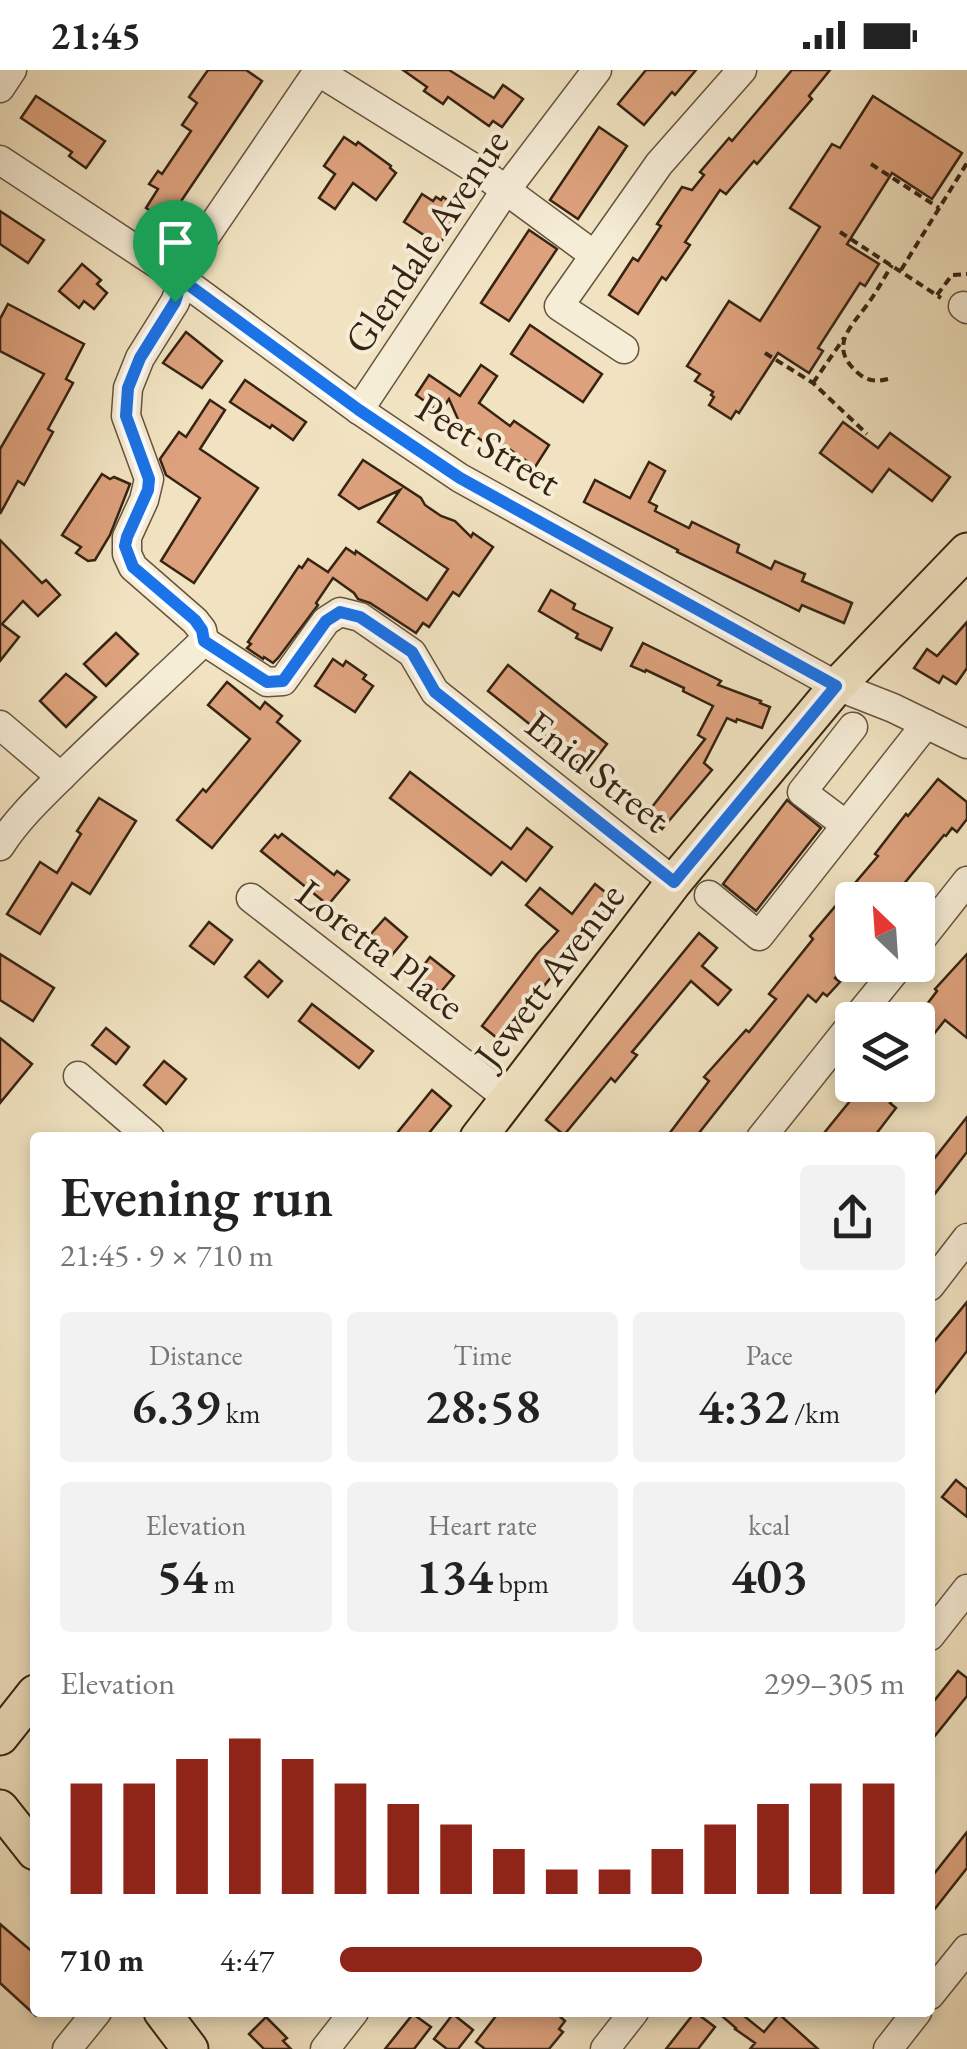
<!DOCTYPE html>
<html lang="en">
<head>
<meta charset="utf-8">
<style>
	:root { --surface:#fff; --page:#f2f2f2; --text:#222; --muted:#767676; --accent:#8f2418 }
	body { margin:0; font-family:"EB Garamond",serif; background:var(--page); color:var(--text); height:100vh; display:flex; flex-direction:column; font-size:38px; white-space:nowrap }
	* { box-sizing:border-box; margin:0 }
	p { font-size:32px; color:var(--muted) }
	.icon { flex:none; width:55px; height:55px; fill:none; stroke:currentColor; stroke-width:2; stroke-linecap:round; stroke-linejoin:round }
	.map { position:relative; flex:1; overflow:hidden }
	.drawer { position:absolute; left:30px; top:1062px; width:905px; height:885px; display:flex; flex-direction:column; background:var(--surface); border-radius:10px; box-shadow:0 5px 15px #0003 }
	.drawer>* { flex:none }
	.needle { width:65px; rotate:335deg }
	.fabs { position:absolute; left:835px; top:812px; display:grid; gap:20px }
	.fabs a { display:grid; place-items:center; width:100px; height:100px; border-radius:10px; background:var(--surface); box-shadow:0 5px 15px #0003; font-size:50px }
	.pin { position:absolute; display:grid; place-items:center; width:85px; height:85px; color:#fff; margin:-102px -42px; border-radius:50% 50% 50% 0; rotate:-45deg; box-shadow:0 0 10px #0007 }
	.pin .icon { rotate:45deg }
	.round { display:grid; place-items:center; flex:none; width:105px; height:105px; border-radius:10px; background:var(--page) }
	.overview { display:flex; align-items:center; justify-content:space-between; height:170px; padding:0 30px }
	h1 { font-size:55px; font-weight:600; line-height:75px }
	.stats { display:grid; grid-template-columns:repeat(3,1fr); gap:15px; height:170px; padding:10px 30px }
	.stats div { display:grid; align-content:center; border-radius:10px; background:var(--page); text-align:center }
	.stats b { font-size:50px; font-weight:600 }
	.stats small { font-size:28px; font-weight:400 }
	.stats p { font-size:28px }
	.chart { height:280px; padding:20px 30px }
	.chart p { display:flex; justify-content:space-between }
	.chart svg { width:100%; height:180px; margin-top:10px; stroke:var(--accent); stroke-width:6 }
	ul { padding:0 30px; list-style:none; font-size:32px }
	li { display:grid; grid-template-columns:160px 120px 1fr; align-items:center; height:75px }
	li i { height:25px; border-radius:12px; background:var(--accent) }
	.status { display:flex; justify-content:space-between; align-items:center; height:70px; padding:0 50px; background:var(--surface); direction:ltr }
	.status svg { height:28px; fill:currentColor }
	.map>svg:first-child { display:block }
	.building { fill:#dda27d; stroke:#362312; stroke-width:2.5 }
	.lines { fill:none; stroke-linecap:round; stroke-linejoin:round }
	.minor-casing { stroke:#65533e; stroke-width:31 }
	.major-casing { stroke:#362312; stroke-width:39 }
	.path { stroke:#362312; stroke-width:4; stroke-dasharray:8 5; stroke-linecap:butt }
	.minor { stroke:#f6edd7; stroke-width:28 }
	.major { stroke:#f1e3c1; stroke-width:35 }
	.route-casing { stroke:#fff; stroke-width:20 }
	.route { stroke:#1a73e8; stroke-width:12 }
	.labels { text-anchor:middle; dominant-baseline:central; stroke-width:8; stroke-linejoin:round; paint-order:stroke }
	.street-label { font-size:40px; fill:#362312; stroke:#f6edd7 }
</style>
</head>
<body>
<div class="status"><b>21:45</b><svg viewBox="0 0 49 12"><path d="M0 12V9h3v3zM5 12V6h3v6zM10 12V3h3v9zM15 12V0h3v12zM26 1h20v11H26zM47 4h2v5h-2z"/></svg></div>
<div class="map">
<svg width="967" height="1979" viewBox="0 0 967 1979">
	<rect width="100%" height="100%" fill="#f1e3c1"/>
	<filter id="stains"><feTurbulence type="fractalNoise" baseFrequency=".002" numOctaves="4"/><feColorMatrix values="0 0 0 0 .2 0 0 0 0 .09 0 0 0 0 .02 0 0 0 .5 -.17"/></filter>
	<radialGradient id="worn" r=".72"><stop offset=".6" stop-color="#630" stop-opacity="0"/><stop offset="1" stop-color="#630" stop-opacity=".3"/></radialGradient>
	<g class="building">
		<polygon points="208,0 246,0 262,11 167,152 146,138 158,119 149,114 158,101 162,104 191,61 182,55 197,33 189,27"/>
		<polygon points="403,0 449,0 494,28 503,15 523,29 502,57 493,51 489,56 448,27 443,34 424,21 427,17"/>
		<polygon points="646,0 696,0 675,25 672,22 644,55 618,34"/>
		<polygon points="792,0 830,0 809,26 812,29 757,94 754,91 726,124 720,120 685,172 690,175 666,210 662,207 638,244 609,225 633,188 638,191 661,156 657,154 682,117 692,120 704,105 700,102 729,68 732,71"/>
		<polygon points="36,26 105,71 86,98 69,86 72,82 21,48"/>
		<polygon points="873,26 962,83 932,129 892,103 847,174 879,194 865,216 860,213 818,278 823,281 809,303 778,283 739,343 736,341 731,349 709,335 714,327 711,325 713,322 695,311 700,304 687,296 729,231 760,251 820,157 790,138 832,74 840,78"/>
		<polygon points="599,57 627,76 578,149 550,130"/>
		<polygon points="344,67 356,75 358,72 391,96 390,98 396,103 376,130 353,113 335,139 319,128 335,104 324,96"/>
		<polygon points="422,124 433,131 436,127 441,130 443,127 462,140 439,175 404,152"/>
		<polygon points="0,141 44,170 28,193 0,174"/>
		<polygon points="529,160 557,179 509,251 481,233"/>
		<polygon points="82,194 101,210 97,214 107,223 94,239 84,231 79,238 59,221"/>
		<polygon points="8,234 84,274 66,309 73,313 48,359 53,362 24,415 18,411 0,444 0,379 44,304 0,281 0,249"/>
		<polygon points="530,255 602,304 583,332 511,284"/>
		<polygon points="186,262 222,291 202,318 163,293"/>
		<polygon points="481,295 497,306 479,333 510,356 514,351 549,375 535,397 489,365 484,372 461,356 449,329 440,342 416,325 429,305 460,326"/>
		<polygon points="245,310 306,352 293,370 272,355 270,358 230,332"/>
		<polygon points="210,330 225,340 200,379 258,418 194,513 161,491 200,428 166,405 160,389 179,362 186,367"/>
		<polygon points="843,352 878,378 890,363 950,407 932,431 889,399 872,422 820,383"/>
		<polygon points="363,390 421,428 425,435 441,446 455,451 471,467 473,463 493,477 459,526 453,522 429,557 423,553 416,563 370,533 358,529 354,523 333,508 316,533 318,535 278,588 273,593 264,587 263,589 247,578 251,574 248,572 299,496 302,498 308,489 328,502 346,478 355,484 356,481 427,530 448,499 378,452 400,420 359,439 339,425"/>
		<polygon points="649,392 665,401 649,432 657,436 655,441 689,458 692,452 739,475 737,482 771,499 775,491 805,504 802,511 852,533 844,553 802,535 799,541 789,536 677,482 678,480 584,432 595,410 630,428"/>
		<polygon points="102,404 110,409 114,407 130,414 110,465 95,490 88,491 76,483 81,477 62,465"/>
		<polygon points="0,470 42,513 46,510 60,525 38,546 23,531 2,554 19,567 0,591"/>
		<polygon points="551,520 575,534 573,539 612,558 601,580 576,568 578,564 539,541"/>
		<polygon points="967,552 967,598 956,614 943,606 939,613 914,598 927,579 937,586"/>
		<polygon points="116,563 138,584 106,616 84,594"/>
		<polygon points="643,573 721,611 718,615 761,631 760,633 770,637 762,658 737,649 736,652 727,648 704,693 712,700 662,759 645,746 705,669 698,665 713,636 683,621 684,618 646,600 645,602 631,596"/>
		<polygon points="333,589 343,596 346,591 366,605 363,609 373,616 355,642 315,616"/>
		<polygon points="508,595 607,674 587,700 488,621"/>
		<polygon points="66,604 96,627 66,657 40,631"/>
		<polygon points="227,612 260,639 265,632 282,646 277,652 300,671 212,778 177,750 203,719 206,722 250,669 208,635"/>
		<polygon points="410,702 511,779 527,758 552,777 526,811 502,792 491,805 390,728"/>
		<polygon points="938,709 967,732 967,749 957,762 952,758 946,766 944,765 903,815 906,817 895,830 852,830 852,881 839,898 842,900 835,908 840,912 827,926 823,923 816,932 808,925 695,1068 666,1068 709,1011 704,1007 746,960 749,962 776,929 769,924 813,869 810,866 878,786 875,784 906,744 908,746"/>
		<polygon points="99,728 136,751 90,824 72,813 40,864 7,844 40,792 57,803 81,764 77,761"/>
		<polygon points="787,730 821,758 756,841 723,814"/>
		<polygon points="282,764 334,805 337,801 349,810 328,835 261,781 275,765 278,768"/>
		<polygon points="595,814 614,829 580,870 581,871 549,904 552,906 519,947 512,956 514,957 502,972 482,956 537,884 558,861 526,835 540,818 572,844"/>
		<polygon points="385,848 407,867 392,885 369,866"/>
		<polygon points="209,852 232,870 214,894 190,876"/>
		<polygon points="699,863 717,878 702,896 731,920 718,935 691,911 632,982 637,985 615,1012 611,1008 564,1065 546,1050"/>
		<polygon points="0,884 54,918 33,951 0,930"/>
		<polygon points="967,884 967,968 945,950 918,984 918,946 937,921 935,919"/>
		<polygon points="430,887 454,906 440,923 417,904"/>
		<polygon points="259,891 282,911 268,927 245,907"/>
		<polygon points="312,934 373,981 359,998 299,951"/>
		<polygon points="106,958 129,977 116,994 92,975"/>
		<polygon points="0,968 32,994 0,1033"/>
		<polygon points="164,991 186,1009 166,1034 144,1015"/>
		<polygon points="863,1015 905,1015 890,1033 896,1038 873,1068 820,1068"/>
		<polygon points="432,1020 451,1036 425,1068 393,1068"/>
		<polygon points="967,1047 967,1082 930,1130 930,1094"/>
		<polygon points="967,1232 967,1281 930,1329 930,1277"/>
		<polygon points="956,1410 967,1419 967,1447 942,1427"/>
		<polygon points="958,1601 967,1608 967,1626 930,1672 930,1636"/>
		<polygon points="967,1762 967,1798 930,1845 930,1809"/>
		<polygon points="0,1854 35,1884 35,1945 0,1913"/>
		<polygon points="499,1942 555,1942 565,1951 559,1959 563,1962 549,1979 485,1979 476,1972"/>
		<polygon points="695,1942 715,1957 698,1979 666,1979"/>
		<polygon points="726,1942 739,1942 764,1962 779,1944 818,1979 750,1979 755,1973 735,1959 736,1958 723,1947"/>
		<polygon points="413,1944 431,1957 414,1979 385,1979"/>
		<polygon points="453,1944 473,1960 458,1979 447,1979 434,1969"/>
		<polygon points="266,1947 287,1968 283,1971 291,1979 264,1979 249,1964"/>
	</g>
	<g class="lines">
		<defs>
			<g id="minor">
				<polyline points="316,0 488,107 594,185"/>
				<polyline points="0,18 12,0"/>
				<polyline points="0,90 182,210 359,340 460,408 837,616 893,638 967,674"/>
				<polyline points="963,236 967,239"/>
				<polyline points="624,279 559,236 659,94 742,0"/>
				<polyline points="359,340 505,121 597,0"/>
				<polyline points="204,571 267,612 283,611 326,551 340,542 360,547 412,583 435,622 674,812"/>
				<polyline points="0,655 61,707"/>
				<polyline points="846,755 802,722 853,657"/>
				<path d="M 0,776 C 20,745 47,721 73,695 C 116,653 161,612 204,571 L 202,560 L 195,551 L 133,497 L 127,484 L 127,467 L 144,430 L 149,409 L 126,346 L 128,318 L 140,288 L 175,232 L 192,186 L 318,1"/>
				<polyline points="709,825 759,866 926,654"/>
				<polyline points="251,828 509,1029"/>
				<polyline points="918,873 967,811"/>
				<polyline points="855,950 900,895"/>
				<polyline points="78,1006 150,1068"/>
				<polyline points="761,1068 852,954"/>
				<polyline points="930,1216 967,1168"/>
				<polyline points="930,1566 967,1519"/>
				<polyline points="930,1925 967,1879"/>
				<polyline points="67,1979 97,1942"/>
				<polyline points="325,1979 354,1942"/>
				<polyline points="605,1979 634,1942"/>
				<polyline points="888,1979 917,1942"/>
			</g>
			<g id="major">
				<polyline points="478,1068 674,812 837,616 967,481"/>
				<polyline points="0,1667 35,1623"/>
				<polyline points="0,1738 35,1782"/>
				<polyline points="162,1942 190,1979"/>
			</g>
		</defs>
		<use href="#minor" class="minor-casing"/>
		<use href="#major" class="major-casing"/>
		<g class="path">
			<polyline points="871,94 939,138"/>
			<polyline points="840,162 941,228"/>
			<polyline points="901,200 967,93"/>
			<polyline points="937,225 952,205 967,204"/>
			<polyline points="765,283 813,313 867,364"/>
			<path d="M 888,309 C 876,312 867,311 858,303 C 828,277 850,258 867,235 C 876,223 884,208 892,195"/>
			<polyline points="813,313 844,268"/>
		</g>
		<use href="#minor" class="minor"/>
		<use href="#major" class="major"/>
	</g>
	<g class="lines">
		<defs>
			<polygon id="route" points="182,210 359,340 460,408 836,616 674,812 435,622 412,582 360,547 340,542 326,551 283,611 267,612 204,571 202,560 195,550 133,497 125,476 127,467 148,420 149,409 126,346 128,318 140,288 175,232"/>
		</defs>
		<use href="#route" class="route-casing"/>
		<use href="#route" class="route"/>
	</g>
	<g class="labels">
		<g class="street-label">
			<text transform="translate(426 171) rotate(-56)">Glendale Avenue</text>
			<text transform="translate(489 374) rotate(31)">Peet Street</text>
			<text transform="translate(598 701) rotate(38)">Enid Street</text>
			<text transform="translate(381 879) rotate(38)">Loretta Place</text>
			<text transform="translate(549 905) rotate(-53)">Jewett Avenue</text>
		</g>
	</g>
	<rect width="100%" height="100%" filter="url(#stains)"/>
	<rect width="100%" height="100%" fill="url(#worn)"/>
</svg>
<div class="fabs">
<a><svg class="needle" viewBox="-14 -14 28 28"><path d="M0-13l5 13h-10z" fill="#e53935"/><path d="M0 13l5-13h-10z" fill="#767676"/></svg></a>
<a><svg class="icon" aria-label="layers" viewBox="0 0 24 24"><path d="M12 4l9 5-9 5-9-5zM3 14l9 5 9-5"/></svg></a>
</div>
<div class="pin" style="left:175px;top:232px;background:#1e9e55"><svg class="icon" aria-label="arrive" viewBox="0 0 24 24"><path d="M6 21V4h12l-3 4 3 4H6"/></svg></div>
<section class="drawer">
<div class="overview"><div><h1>Evening run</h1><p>21:45 · 9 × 710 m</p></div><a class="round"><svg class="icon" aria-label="share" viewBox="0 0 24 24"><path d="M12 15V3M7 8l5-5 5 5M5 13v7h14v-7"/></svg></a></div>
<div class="stats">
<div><p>Distance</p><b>6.39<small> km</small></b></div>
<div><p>Time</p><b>28:58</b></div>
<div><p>Pace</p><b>4:32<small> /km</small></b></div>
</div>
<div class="stats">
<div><p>Elevation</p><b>54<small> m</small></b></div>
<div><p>Heart rate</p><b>134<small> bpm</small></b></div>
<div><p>kcal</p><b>403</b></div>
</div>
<div class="chart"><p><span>Elevation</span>299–305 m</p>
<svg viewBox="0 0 160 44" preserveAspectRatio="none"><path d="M5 44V17M15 44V17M25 44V11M35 44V6M45 44V11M55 44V17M65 44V22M75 44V27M85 44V33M95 44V38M105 44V38M115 44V33M125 44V27M135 44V22M145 44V17M155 44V17"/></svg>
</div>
<ul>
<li><b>710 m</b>4:47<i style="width:64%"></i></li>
</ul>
</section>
</div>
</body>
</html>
